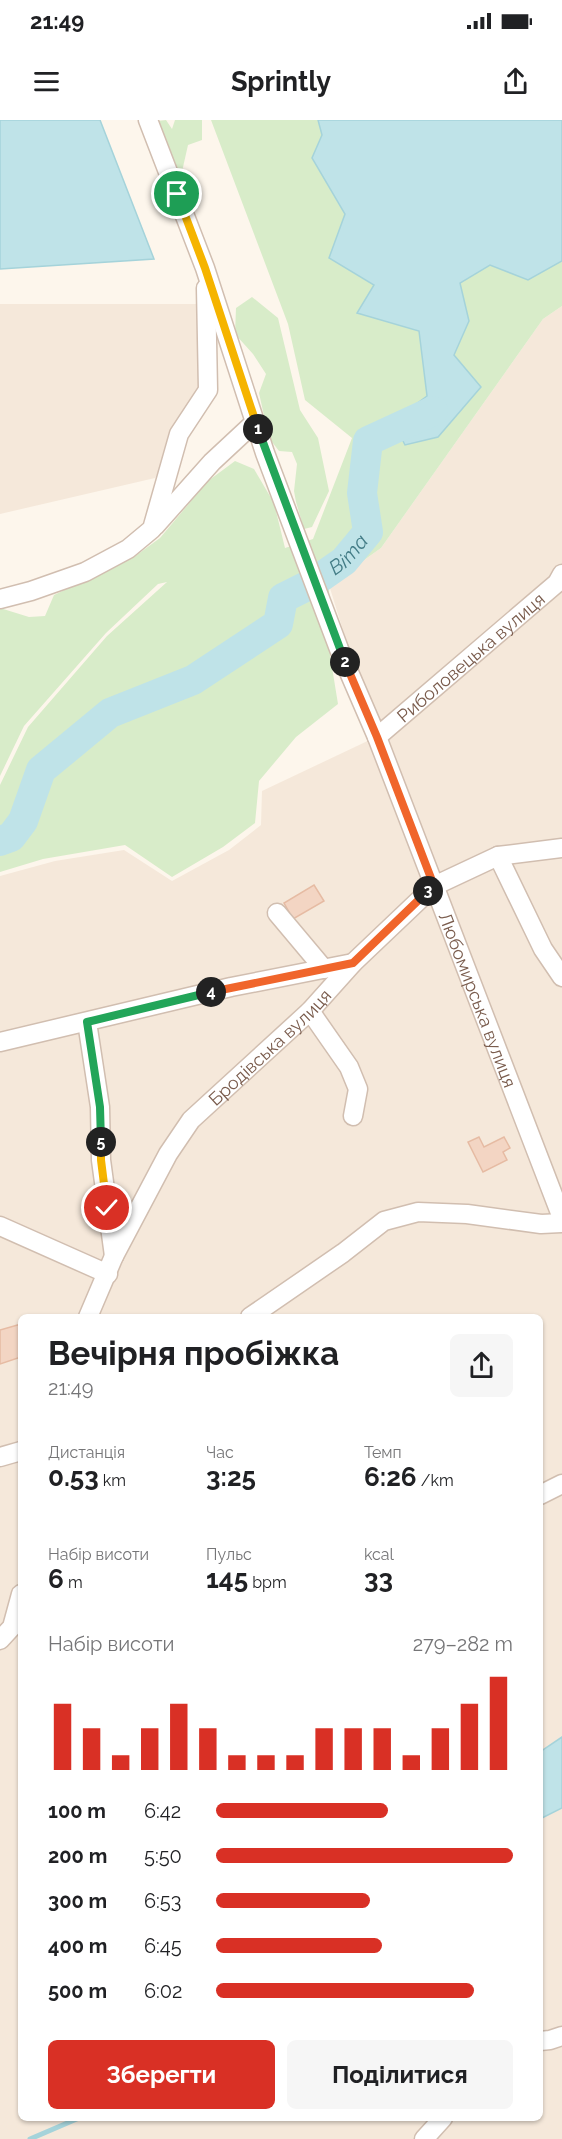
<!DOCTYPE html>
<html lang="uk">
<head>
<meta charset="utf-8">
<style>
	:root { --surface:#fff; --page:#f6f6f6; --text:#202124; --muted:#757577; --accent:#d93025 }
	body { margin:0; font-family:Raleway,sans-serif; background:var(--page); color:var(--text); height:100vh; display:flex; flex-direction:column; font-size:22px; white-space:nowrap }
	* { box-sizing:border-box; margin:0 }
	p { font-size:20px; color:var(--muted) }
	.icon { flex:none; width:33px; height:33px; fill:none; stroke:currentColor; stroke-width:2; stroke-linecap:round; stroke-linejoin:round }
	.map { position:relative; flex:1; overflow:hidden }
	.side { position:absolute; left:18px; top:1194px; width:525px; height:807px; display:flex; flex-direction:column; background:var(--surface); border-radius:9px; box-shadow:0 2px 4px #0004 }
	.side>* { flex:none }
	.pin { position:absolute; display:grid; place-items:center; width:51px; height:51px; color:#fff; margin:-26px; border:3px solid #fff; border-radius:50%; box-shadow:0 2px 6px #0007 }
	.km { position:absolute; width:30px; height:30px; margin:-15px; border-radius:50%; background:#222; color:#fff; font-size:16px; line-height:30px; text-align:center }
	.round { display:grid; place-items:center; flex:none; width:63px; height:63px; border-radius:9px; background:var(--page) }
	.overview { display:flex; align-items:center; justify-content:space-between; height:102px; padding:0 30px }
	h1 { font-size:33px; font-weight:700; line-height:45px }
	.metrics { display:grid; grid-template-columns:repeat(3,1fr); gap:9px; height:102px; padding:6px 30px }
	.metrics div { display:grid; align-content:center }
	.metrics b { font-size:26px; font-weight:700 }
	.metrics small { font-size:16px; font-weight:400 }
	.metrics p { font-size:16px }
	.chart { height:168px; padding:12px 30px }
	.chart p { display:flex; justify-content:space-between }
	.chart svg { width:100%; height:108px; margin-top:6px; stroke:var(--accent); stroke-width:6 }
	.primary-button { display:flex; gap:12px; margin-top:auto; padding:12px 30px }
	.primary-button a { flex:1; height:69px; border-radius:9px; background:var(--accent); color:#fff; font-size:24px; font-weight:700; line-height:69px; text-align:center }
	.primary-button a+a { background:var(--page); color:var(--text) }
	ul { padding:0 30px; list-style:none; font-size:20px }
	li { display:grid; grid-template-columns:96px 72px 1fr; align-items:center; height:45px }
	li i { height:15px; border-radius:8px; background:var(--accent) }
	.status { display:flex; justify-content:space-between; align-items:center; height:42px; padding:0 30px; background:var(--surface); direction:ltr }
	.status svg { height:16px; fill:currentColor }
	header { display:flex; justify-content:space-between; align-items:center; height:78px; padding:0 30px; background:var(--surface); font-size:27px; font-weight:700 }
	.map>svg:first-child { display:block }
	.residential { fill:#f5e8da; fill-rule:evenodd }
	.green { fill:#d8ecc9 }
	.water { fill:#bfe3e8; stroke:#a5d3da; stroke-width:1.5 }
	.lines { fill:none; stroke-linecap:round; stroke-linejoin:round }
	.stream { stroke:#a5d3da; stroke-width:5 }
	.river { stroke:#bfe3e8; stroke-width:30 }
	.building { fill:#f3d5c3; stroke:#e6bba3; stroke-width:1.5 }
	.minor-casing { stroke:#d1beb0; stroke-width:21 }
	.minor { stroke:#fff; stroke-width:18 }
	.split-1-casing { stroke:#fff; stroke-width:12 }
	.split-2-casing { stroke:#fff; stroke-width:12 }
	.split-3-casing { stroke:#fff; stroke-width:12 }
	.split-4-casing { stroke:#fff; stroke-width:12 }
	.split-5-casing { stroke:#fff; stroke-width:12 }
	.split-6-casing { stroke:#fff; stroke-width:12 }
	.split-1 { stroke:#f5b400; stroke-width:8 }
	.split-2 { stroke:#22a559; stroke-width:8 }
	.split-3 { stroke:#f0652b; stroke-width:8 }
	.split-4 { stroke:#f0652b; stroke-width:8 }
	.split-5 { stroke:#22a559; stroke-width:8 }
	.split-6 { stroke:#f5b400; stroke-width:8 }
	.labels { text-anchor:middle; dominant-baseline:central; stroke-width:5; stroke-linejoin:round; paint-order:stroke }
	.street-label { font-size:18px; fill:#7a5c4d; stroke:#fffaf3 }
	.water-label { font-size:20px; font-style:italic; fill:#437c86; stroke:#fffaf3 }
</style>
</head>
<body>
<div class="status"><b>21:49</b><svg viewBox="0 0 49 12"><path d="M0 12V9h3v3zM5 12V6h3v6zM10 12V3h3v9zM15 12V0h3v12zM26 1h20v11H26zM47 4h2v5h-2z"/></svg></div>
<header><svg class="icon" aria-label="menu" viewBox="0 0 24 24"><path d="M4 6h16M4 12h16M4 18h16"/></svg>Sprintly<svg class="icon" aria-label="share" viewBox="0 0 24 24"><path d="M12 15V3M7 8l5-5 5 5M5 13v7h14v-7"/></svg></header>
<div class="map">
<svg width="562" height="2019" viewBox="0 0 562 2019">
	<rect width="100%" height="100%" fill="#fdf6ec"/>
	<g class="residential">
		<polygon points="0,184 206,184 208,270 179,314 155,358 0,394"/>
		<path d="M 562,186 L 562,2019 L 0,2019 L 0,756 L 55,741 L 124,730 L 172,761 L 229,730 L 261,705 L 262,671 L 376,617 L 329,465 L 381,428 L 543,199 ZM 21,1197 L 540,1197 L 540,1998 L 21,1998 Z"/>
	</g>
	<g class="green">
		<polygon points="166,0 172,9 175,0 202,0 202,20 188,25 181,56 173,44 158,1"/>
		<polygon points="211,0 562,0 562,186 543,199 381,428 329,465 330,535 338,584 296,617 259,661 255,703 223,727 172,757 125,725 43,739 0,752 0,665 28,607 107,516 167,462 158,464 106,513 24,606 0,656 0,488 29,497 45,496 54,475 134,437 160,418 208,361 235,341 254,349 274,383 285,428 313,419 352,318 305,280 288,204"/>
		<polygon points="252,177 278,198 300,290 318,318 329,371 312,407 304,409 296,382 294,371 297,344 292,332 279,331 269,318 259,273 266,254 253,234 235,214 236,188"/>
	</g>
	<g class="water">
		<polygon points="0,0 100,0 154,139 0,149"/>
		<polygon points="318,0 562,0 562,141 528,160 490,145 460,163 469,201 454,235 481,267 438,317 405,325 393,301 427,276 419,211 357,193 374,165 329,138 345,94 312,38 322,15"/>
		<polygon points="562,1617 562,1688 540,1699 540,1632"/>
	</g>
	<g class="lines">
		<polyline class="stream" points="30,2019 79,1998"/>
		<path class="river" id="s1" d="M 0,721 L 11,717 L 23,701 L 41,650 L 110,593 L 193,560 L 278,504 L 283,478 L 311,464 L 344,441 L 368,412 L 362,373 L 368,321 L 433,291"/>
	</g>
	<g class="building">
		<polygon points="314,765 324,781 293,799 284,783"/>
		<polygon points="479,1017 484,1027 504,1017 510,1028 503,1032 507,1040 483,1052 468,1022"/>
		<polygon points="21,1204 21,1237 0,1244 0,1210"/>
	</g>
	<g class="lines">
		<defs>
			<g id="minor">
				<path id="s2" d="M 148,0 L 205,148 L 265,333 L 339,529 L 377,617 L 562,1098"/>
				<polyline points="155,406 212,342 255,302"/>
				<polyline points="0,479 31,471 85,452 128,429 152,409 179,314 208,270 206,168"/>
				<path id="s3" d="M 377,617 L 557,463 L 562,454"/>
				<polyline points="498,736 543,829 562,857"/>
				<polyline points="277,793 324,849"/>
				<polyline points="310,891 349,947 358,969 353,996"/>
				<polyline points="87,902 100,987 101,1040 114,1136"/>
				<polyline points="0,922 231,867 353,843"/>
				<polyline points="0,1106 108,1154"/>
				<path id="s4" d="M 88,1197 L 114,1136 L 168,1034 L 191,1000 L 310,891 L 353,843 L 434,766 L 498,736 L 562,728"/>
				<polyline points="250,1197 343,1133 384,1101 418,1092 467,1094 541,1104 562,1103"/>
				<polyline points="0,1337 21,1331"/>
				<polyline points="540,1375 562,1364"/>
				<polyline points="0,1520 12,1507 21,1474"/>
				<polyline points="540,1921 550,1920 562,1916"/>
				<polyline points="424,2019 443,1998"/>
			</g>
		</defs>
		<use href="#minor" class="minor-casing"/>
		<use href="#minor" class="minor"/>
	</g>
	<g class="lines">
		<defs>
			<polyline id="split-1" points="177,74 205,148 258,309"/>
			<polyline id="split-2" points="258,309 345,542"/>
			<polyline id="split-3" points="345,542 377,617 434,766 428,771"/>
			<polyline id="split-4" points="211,872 353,843 428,771"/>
			<polyline id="split-5" points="101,1022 100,987 87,902 211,872"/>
			<polyline id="split-6" points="101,1022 101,1040 107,1088"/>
		</defs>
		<use href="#split-1" class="split-1-casing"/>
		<use href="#split-2" class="split-2-casing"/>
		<use href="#split-3" class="split-3-casing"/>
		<use href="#split-4" class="split-4-casing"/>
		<use href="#split-5" class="split-5-casing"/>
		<use href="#split-6" class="split-6-casing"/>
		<use href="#split-1" class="split-1"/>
		<use href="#split-2" class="split-2"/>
		<use href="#split-3" class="split-3"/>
		<use href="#split-4" class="split-4"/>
		<use href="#split-5" class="split-5"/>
		<use href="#split-6" class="split-6"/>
	</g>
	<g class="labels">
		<g class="street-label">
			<text stroke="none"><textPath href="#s3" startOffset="123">Риболовецька вулиця</textPath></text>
			<text stroke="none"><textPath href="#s2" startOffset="940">Любомирська вулиця</textPath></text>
			<text stroke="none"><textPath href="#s4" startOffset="330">Бродівська вулиця</textPath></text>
		</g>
		<g class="water-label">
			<text stroke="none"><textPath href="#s1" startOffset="472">Віта</textPath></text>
		</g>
	</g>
</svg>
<div class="pin" style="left:177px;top:74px;background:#1e9e55"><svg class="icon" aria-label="arrive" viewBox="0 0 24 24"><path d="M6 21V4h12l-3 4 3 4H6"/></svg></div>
<div class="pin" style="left:107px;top:1088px;background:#d93025"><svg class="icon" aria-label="check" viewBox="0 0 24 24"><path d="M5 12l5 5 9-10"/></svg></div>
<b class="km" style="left:258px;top:309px">1</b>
<b class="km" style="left:345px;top:542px">2</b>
<b class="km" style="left:428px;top:771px">3</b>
<b class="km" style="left:211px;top:872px">4</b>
<b class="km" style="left:101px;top:1022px">5</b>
<section class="side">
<div class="overview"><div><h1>Вечірня пробіжка</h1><p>21:49</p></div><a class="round"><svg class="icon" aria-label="share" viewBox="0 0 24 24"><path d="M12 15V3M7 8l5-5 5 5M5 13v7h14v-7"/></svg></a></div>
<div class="metrics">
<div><p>Дистанція</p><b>0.53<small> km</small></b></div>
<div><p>Час</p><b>3:25</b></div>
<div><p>Темп</p><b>6:26<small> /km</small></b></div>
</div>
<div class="metrics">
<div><p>Набір висоти</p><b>6<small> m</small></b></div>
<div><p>Пульс</p><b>145<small> bpm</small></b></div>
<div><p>kcal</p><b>33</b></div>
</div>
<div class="chart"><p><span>Набір висоти</span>279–282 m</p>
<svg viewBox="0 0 160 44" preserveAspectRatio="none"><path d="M5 44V17M15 44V27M25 44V38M35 44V27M45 44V17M55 44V27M65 44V38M75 44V38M85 44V38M95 44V27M105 44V27M115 44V27M125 44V38M135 44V27M145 44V17M155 44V6"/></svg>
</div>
<ul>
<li><b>100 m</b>6:42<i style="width:58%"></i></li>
<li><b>200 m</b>5:50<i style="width:100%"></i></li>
<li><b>300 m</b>6:53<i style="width:52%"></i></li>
<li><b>400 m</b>6:45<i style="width:56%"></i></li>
<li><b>500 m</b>6:02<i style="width:87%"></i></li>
</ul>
<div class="primary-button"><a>Зберегти</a><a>Поділитися</a></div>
</section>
</div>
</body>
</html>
